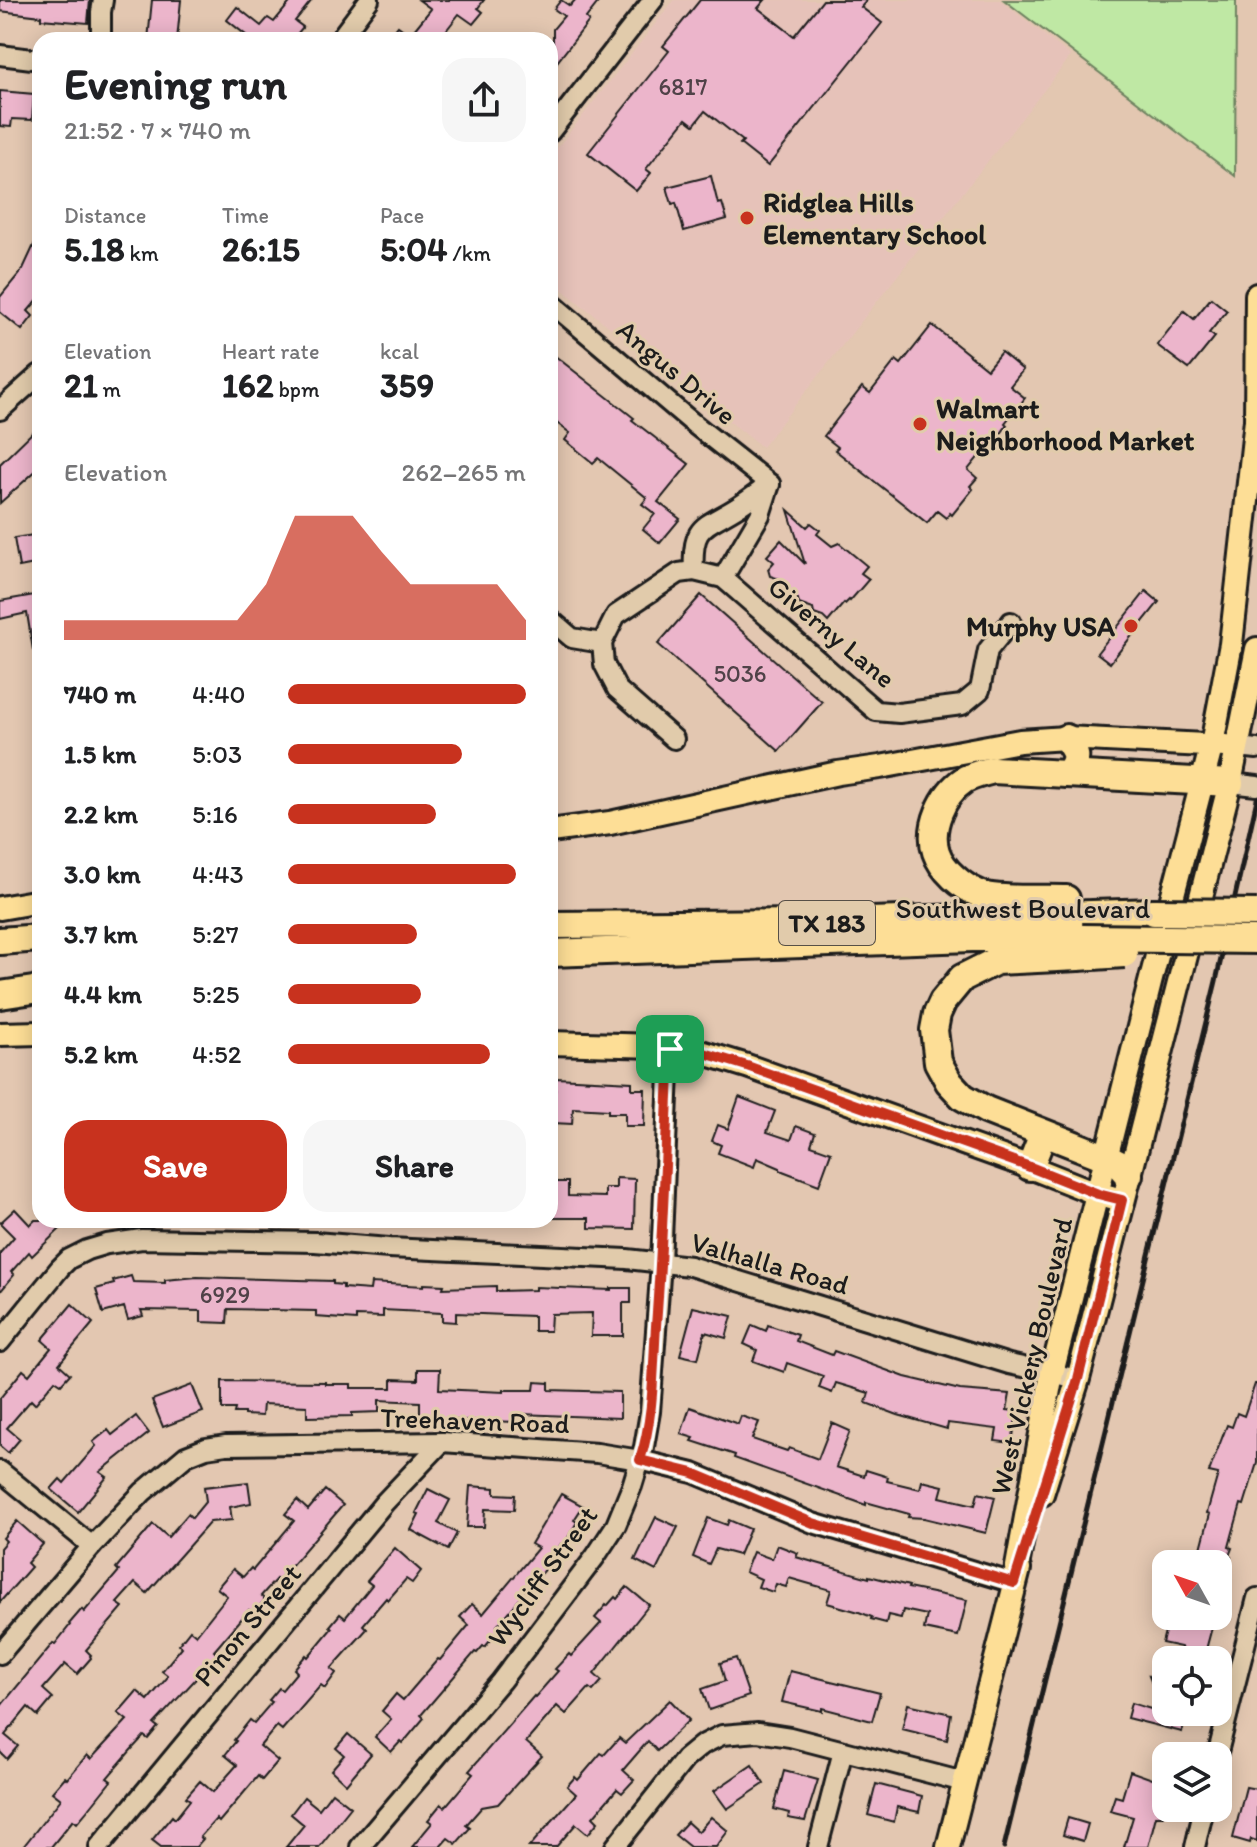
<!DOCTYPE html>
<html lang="en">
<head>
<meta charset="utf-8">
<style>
	:root { --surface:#fff; --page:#f6f6f6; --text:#202124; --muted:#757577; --accent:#c8321e }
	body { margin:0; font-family:Itim,sans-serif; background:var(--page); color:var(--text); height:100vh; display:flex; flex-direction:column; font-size:30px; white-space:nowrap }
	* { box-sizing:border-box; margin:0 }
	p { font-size:26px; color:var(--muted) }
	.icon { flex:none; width:44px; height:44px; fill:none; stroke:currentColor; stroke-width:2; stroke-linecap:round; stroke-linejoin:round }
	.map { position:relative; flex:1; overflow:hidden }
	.details { position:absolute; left:32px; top:32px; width:526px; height:1196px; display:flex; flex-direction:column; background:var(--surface); border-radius:24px; box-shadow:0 4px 20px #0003 }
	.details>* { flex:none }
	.needle { width:52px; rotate:310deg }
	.buttons { position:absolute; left:1152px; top:1550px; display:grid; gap:16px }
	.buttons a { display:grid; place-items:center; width:80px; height:80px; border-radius:16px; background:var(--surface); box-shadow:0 4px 20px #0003; font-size:40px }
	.pin { position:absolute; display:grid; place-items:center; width:68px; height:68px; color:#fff; margin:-34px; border-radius:16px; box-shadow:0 4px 12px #0006 }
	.round { display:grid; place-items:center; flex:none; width:84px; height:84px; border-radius:24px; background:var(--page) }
	.overview { display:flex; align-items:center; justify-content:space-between; height:136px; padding:0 32px }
	h1 { font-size:44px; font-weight:700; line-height:60px }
	.figures { display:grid; grid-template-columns:repeat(3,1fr); gap:12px; height:136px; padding:8px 32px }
	.figures div { display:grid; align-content:center }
	.figures b { font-size:34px; font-weight:700 }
	.figures small { font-size:22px; font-weight:400 }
	.figures p { font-size:22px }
	.chart { height:224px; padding:16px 32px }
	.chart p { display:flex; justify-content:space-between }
	.chart svg { width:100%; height:144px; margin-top:8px; fill:var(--accent); opacity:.7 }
	.button { display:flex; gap:16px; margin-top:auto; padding:16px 32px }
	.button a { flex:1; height:92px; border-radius:24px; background:var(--accent); color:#fff; font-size:32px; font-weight:700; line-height:92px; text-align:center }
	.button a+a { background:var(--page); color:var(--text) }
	ul { padding:0 32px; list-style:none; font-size:26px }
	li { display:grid; grid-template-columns:128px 96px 1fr; align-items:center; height:60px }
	li i { height:20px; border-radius:10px; background:var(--accent) }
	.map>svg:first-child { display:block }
	.built { fill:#e6c2b9 }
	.green { fill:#bfe8a4; stroke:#6e8260; stroke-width:2 }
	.building { fill:#ecb5cb; stroke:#1c1c1c; stroke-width:2 }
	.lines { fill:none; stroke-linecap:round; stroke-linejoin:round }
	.minor-casing { stroke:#1c1c1c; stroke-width:24 }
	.major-casing { stroke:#1c1c1c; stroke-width:28 }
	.highway-casing { stroke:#1c1c1c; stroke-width:32 }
	.minor { stroke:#e1cbab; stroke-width:18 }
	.major { stroke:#fdde96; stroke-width:22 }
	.highway { stroke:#fdde96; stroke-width:26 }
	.rail { stroke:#1c1c1c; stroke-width:5 }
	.highway-bridge-casing { stroke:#1c1c1c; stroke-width:32; stroke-linecap:butt }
	.highway-bridge { stroke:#fdde96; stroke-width:26 }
	.route-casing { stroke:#fff; stroke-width:16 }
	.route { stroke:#c8321e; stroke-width:10 }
	.poi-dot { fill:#c8321e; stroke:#e1cbab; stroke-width:3 }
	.labels { text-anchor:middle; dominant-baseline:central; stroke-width:6; stroke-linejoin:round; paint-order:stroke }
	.number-label { font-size:24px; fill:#504248 }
	.shield { fill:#e1cbab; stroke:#575047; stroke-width:2 }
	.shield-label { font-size:26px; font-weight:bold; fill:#1c1c1c }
	.poi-label { font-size:28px; font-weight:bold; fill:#1c1c1c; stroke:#e1cbab; text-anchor:start }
	.street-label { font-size:28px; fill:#1c1c1c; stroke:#e1cbab }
</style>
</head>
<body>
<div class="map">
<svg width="1257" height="1847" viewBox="0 0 1257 1847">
	<rect width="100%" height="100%" fill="#e3c7b1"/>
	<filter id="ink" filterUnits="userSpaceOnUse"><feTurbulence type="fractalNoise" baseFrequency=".0125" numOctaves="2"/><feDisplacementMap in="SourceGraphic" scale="16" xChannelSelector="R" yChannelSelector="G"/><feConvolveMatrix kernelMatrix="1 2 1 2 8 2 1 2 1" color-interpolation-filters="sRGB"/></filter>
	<g filter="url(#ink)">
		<polygon class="built" points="674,0 1000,0 1071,56 762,447 550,280 550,157"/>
		<polygon class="green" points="1004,0 1236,0 1235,176"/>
		<g class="building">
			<polygon points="0,0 90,0 88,23 41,19 41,16 0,11"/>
			<polygon points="152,0 181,0 177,40 148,40"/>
			<polygon points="292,0 312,0 295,21 303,27 292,40 246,40 247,36 227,20 237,7 261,26 268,18 274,22"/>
			<polygon points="419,0 484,0 478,8 483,12 473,24 459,14 445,32 455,40 387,40 398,26 410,35 431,9"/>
			<polygon points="561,0 570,6 575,0 600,0 586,18 589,21 550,71 550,40 553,42 553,29 564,16 554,9"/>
			<polygon points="700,0 765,0 758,8 794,36 823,0 867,0 861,7 882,23 768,166 740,144 743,141 705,111 694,125 686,119 646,169 651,173 636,191 588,153 669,51 663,46"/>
			<polygon points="0,91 34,94 32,120 12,119 11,127 0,126"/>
			<polygon points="711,176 718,204 722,203 727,219 684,231 676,203 672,204 667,187"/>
			<polygon points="40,232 40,297 28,311 33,316 22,330 0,312 0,297 23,269"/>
			<polygon points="1211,298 1227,311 1209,333 1215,337 1189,369 1157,345 1184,311 1194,319"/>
			<polygon points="932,325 987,369 1001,352 1023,370 1010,386 1025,398 1005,423 1007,425 995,442 992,440 968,470 977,478 970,486 973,489 952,515 950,513 946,518 937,511 927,523 835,450 838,447 824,436 862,387 870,393 896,360 901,364"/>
			<polygon points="550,352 634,418 632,420 689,464 658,502 680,519 660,543 643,529 655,514 642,504 647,498 598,458 593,463 565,440 570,433 550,418"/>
			<polygon points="40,425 40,467 0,503 0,464"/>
			<polygon points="788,510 807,527 811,523 820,530 817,534 832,546 839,543 867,566 861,573 869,579 850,601 849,600 845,604 844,603 828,622 823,617 814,614 813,609 799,604 798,599 794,599 793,595 783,591 780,579 770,576 768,569 774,562 767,556 781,540 805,564"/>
			<polygon points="40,534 40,563 19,567 14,538"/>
			<polygon points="1146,591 1159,602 1110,663 1097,653"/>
			<polygon points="40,594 40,649 33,650 27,613 0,619 0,601"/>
			<polygon points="701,595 822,702 779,751 658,644"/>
			<polygon points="556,1078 632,1082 632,1089 645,1089 644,1126 625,1126 625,1113 608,1113 608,1110 573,1108 572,1124 553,1123"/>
			<polygon points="739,1097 775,1111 767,1132 791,1140 796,1126 815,1133 811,1145 831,1152 819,1185 780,1170 780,1168 757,1158 754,1167 718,1153 721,1145 712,1141 718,1125 728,1129"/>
			<polygon points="616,1178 635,1179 634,1229 589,1228 589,1218 550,1218 550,1182 568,1182 568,1196 605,1197 605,1188 616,1188"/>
			<polygon points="15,1209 30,1225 35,1220 51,1220 60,1229 32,1256 29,1252 11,1272 14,1275 0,1292 0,1253 14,1237 0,1223"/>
			<polygon points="131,1276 133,1282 165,1283 165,1280 197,1277 333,1281 333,1284 343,1285 343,1288 370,1290 371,1283 424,1286 424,1284 444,1285 443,1288 496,1286 496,1291 535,1290 535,1287 611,1290 611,1288 631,1288 631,1303 623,1303 623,1336 591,1336 592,1313 551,1314 550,1331 534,1331 534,1316 456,1313 456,1322 442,1321 442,1313 383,1310 383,1317 356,1316 356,1320 316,1317 316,1311 228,1309 227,1323 201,1322 201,1311 141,1310 143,1316 128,1320 124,1307 103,1313 96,1289 114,1284 113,1281"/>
			<polygon points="72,1304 93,1323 59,1364 70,1374 61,1384 55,1380 35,1404 31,1400 7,1428 20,1439 8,1453 0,1446 0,1398 23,1370 29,1375 51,1348 42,1340"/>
			<polygon points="693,1307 732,1316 726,1338 705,1332 698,1359 680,1355"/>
			<polygon points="752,1325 766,1331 768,1325 798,1335 796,1341 832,1355 834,1351 905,1377 960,1390 1010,1394 1007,1410 1017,1411 1012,1443 995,1441 997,1429 948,1423 947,1429 898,1415 866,1403 869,1393 836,1383 832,1393 819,1388 823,1376 787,1363 784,1372 753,1361 757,1350 744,1344"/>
			<polygon points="418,1369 440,1369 439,1389 504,1392 504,1390 534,1390 535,1382 549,1383 549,1390 620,1392 620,1418 521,1414 521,1422 420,1419 420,1402 379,1400 379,1412 352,1413 352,1416 307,1417 307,1406 263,1404 262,1416 244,1415 244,1413 234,1413 235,1409 222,1409 222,1381 325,1382 325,1384 351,1384 351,1388 392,1388 392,1379 418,1380"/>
			<polygon points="1255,1384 1257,1384 1257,1463 1244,1505 1241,1504 1233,1532 1229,1547 1232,1548 1229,1556 1231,1557 1222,1591 1218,1591 1218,1564 1197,1564 1210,1514 1207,1513 1218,1474 1209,1472 1227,1425 1232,1427 1237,1413 1244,1416"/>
			<polygon points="192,1385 203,1412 163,1427 152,1400"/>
			<polygon points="690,1407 738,1424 741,1416 759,1422 752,1439 787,1451 789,1448 818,1459 832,1423 850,1431 836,1467 864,1476 866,1470 888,1477 887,1481 920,1489 922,1481 943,1486 940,1497 975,1505 978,1493 995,1497 986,1533 924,1518 908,1517 909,1514 866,1502 866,1505 734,1458 735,1455 692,1441 694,1438 681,1434"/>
			<polygon points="136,1416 149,1433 100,1472 107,1477 78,1512 51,1489 60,1479 64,1483 96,1446 93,1442 108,1430 112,1435"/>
			<polygon points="248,1482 251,1503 230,1507 232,1520 210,1522 147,1593 135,1583 117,1603 123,1607 86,1650 91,1655 90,1656 91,1658 77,1674 65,1664 43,1689 53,1698 38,1716 28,1707 5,1735 18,1746 7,1759 0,1752 0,1707 53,1643 55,1644 70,1625 69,1624 82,1609 84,1612 119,1571 116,1568 153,1524 168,1537 188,1514 192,1518 206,1501 204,1487"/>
			<polygon points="470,1486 495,1488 495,1494 515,1495 514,1510 485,1509 484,1527 467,1527"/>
			<polygon points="428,1489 450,1500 438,1523 457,1533 448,1550 411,1530 419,1514 416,1513"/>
			<polygon points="325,1490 343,1505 278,1581 276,1579 261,1596 265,1600 253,1614 249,1610 214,1651 218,1655 154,1724 158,1727 148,1739 144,1736 131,1750 107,1778 111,1781 87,1811 77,1823 73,1820 51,1847 23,1847 61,1799 52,1792 65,1777 67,1779 87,1755 91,1759 127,1720 118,1713 137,1691 148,1700 167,1678 167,1675 162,1671 182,1647 179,1644 190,1630 196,1635 227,1596 217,1588 233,1569 243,1577 251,1568 253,1570 294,1521 285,1514 297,1500 308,1510"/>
			<polygon points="561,1494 583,1506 574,1520 577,1522 564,1545 561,1544 549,1565 497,1626 500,1629 485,1647 483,1646 477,1653 475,1652 421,1715 424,1718 403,1743 401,1741 391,1752 375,1737 391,1719 382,1711 396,1694 403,1700 438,1659 440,1660 469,1625 460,1617 472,1604 483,1614 538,1548 531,1544"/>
			<polygon points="656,1517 678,1527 656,1571 635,1560"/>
			<polygon points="708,1518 727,1525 729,1520 750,1529 739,1555 716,1549 709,1564 693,1557"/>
			<polygon points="17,1521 43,1544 27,1563 31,1567 0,1602 0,1548 6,1541 3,1538"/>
			<polygon points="777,1545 798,1553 796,1557 869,1578 869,1576 909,1586 908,1588 967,1600 958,1636 924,1629 927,1615 903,1610 901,1618 888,1615 886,1623 871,1619 872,1617 859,1612 827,1603 831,1590 789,1578 786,1587 776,1584 773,1592 758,1587 761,1579 745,1572 753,1552 772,1559"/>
			<polygon points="395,1548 421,1571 412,1583 406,1579 388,1600 386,1598 363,1625 367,1629 331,1669 336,1673 325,1688 321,1685 282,1730 277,1726 260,1746 278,1761 262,1780 258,1776 219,1822 216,1819 200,1837 203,1839 196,1847 161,1847 152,1840 172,1816 175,1819 190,1800 186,1797 200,1781 213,1792 237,1765 225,1755 236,1741 234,1740 250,1720 254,1723 272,1702 269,1700 279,1688 282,1690 297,1672 294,1669 306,1655 308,1657 332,1628 330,1626 340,1614 345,1618 372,1585 367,1581"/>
			<polygon points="627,1587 649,1605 594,1674 602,1681 593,1691 589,1688 566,1714 557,1706 526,1742 542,1756 498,1804 482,1807 466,1825 470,1828 456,1844 448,1838 440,1847 412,1847 432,1823 428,1820 441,1804 445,1807 473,1774 469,1771 534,1696 535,1697 558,1671 555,1669 569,1654 571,1656 601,1623 595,1618 606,1605 607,1606 615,1597 617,1599"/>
			<polygon points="1169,1616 1215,1616 1204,1657 1182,1652 1181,1647 1162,1643"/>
			<polygon points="736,1658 749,1696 709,1710 702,1689 725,1681 720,1663"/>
			<polygon points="790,1671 880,1693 872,1721 822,1708 822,1711 782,1702"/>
			<polygon points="1149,1676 1166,1681 1166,1712 1188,1712 1182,1732 1127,1718 1131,1703 1164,1713"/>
			<polygon points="670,1700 689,1720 657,1751 648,1741 623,1770 634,1780 622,1793 617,1789 593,1817 598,1822 588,1834 576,1824 556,1847 529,1847 576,1794 567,1786 575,1777 578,1780 601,1753 604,1755 619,1738 625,1743"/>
			<polygon points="908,1704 951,1714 947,1740 902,1729"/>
			<polygon points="348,1734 371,1754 346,1784 331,1770 344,1755 336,1748"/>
			<polygon points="1162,1752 1166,1753 1166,1802 1163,1816 1156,1816 1148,1847 1124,1847 1133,1817 1110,1811 1115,1796 1122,1798 1130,1771 1155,1780"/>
			<polygon points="752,1765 764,1784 727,1809 714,1791"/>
			<polygon points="784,1771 818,1780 805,1821 788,1818 789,1813 774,1809"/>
			<polygon points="876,1784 922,1796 919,1812 897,1807 894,1822 868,1815"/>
			<polygon points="1246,1787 1257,1789 1257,1841 1251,1839 1250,1843 1233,1838"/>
			<polygon points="332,1792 351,1807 319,1847 286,1847 304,1825 291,1814 304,1797 319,1809"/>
			<polygon points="711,1817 728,1831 716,1847 690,1847 675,1835 687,1822 698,1832"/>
			<polygon points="1068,1818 1088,1824 1083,1841 1063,1835"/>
		</g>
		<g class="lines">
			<defs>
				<g id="minor">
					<polyline points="101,40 101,12 103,0"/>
					<polyline points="339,40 369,0"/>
					<polyline points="0,55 40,60"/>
					<polyline points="550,132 653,0"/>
					<polyline points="550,302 694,424 770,484"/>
					<polyline points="0,410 40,374"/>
					<path d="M 694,571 C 691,523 705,528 739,506 C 750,499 760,491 770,484 L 760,515 L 723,578"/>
					<polyline points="550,619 572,638 602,643"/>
					<polyline points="602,643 616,615 679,573 694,571 723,578 876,711 899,713 962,705 980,690 988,650 1011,622"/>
					<polyline points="602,643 604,664 617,689 674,739"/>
					<polyline points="1238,747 1257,749"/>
					<polyline points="1230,783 1257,786"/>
					<polyline points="0,1342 60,1268 69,1259 87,1250 107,1244 142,1239 315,1242 389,1248 627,1259 690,1266 1009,1364 1078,1379"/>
					<polyline points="0,1471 92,1546"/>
					<polyline points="0,1654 92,1546 143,1492 186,1456 206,1448 226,1445 442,1442 597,1453 640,1460 693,1473 813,1523 1014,1583"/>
					<polyline points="1217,1756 1257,1598"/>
					<polyline points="99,1847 384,1503 442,1442"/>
					<polyline points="360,1847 501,1681 595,1557 616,1525 632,1486 644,1447 650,1412 661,1263 670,1049"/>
					<polyline points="615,1847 685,1759 702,1745 722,1735 758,1732 790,1737 964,1782"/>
					<polyline points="818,1847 843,1751"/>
					<polyline points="1195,1847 1204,1808"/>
				</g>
				<g id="major">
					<polyline points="550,831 610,823 838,773 880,767 1020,741 1066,738 1225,746"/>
					<polyline points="0,908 40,901"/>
					<polyline points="0,1034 40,1033"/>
					<polyline points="550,1043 657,1046 701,1052 747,1066 1030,1167 1098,1194 1111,1197"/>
					<polyline points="1042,1494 1078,1379 1230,783 1257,649"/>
					<polyline points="1014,1583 1052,1373 1151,979 1212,744 1231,644 1256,420 1257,295"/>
					<polyline points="948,1847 1019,1569"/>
				</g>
				<g id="highway">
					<path d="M 1066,738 C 1077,754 1079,757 1068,774"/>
					<path d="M 1066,899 C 1047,898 995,901 980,894 C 962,887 942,870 936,852 C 928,827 943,794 964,780 C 972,775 983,773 993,770 L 1230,783"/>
					<polyline points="550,925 807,923 1154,912"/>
					<polyline points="0,941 40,938"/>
					<polyline points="550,953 972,938 1082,938"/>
					<polyline points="1078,957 996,961 962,978 943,1001 937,1014 934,1030 938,1062 949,1082 963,1097 986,1110 1105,1157 1119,1164 1129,1175"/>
					<polyline points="0,995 40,989"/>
					<polyline points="1030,1167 1043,1134"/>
				</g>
			</defs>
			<use href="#minor" class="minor-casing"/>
			<use href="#major" class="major-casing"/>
			<use href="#highway" class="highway-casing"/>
			<use href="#minor" class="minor"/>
			<use href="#major" class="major"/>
			<use href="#highway" class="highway"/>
			<polyline class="rail" points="1004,1847 1216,981 1257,799"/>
			<defs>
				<g id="highway-bridge">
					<polyline points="1154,912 1257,913"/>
					<polyline points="1082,938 1257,940"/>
					<polyline points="1078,957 1124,954"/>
				</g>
			</defs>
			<use href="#highway-bridge" class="highway-bridge-casing"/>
			<use href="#highway-bridge" class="highway-bridge"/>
		</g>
	</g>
	<g class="lines" filter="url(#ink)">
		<defs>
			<path id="route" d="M 670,1049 L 701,1052 L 747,1066 L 1030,1167 L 1098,1194 L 1122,1200 L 1078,1379 L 1014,1583 L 813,1523 L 693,1473 L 640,1460 C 654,1417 653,1370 656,1326 C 663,1234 666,1141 670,1049 Z"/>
		</defs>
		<use href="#route" class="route-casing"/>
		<use href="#route" class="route"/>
	</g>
	<g class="poi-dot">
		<circle cx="747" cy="218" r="8"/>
		<circle cx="920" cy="424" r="8"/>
		<circle cx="1131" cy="626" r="8"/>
	</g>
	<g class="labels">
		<g class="number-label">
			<text x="683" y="86">6817</text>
			<text x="740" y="673">5036</text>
			<text x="225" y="1294">6929</text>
		</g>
		<rect class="shield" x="779" y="901" width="96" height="44" rx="6"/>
		<g class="shield-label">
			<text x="827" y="923">TX 183</text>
		</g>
		<g class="poi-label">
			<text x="763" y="202">Ridglea Hills<tspan x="763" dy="32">Elementary School</tspan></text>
			<text x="936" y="408">Walmart<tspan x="936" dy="32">Neighborhood Market</tspan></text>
			<text x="1115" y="626" text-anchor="end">Murphy USA</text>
		</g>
		<g class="street-label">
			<text transform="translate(677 372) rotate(40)">Angus Drive</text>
			<text transform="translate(832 632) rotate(40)">Giverny Lane</text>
			<text x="1023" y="908">Southwest Boulevard</text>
			<text transform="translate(770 1263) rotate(16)">Valhalla Road</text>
			<text transform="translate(1031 1356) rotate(-77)">West Vickery Boulevard</text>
			<text transform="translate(475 1420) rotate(2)">Treehaven Road</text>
			<text transform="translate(542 1576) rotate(-54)">Wycliff Street</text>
			<text transform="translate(247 1625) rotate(-50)">Pinon Street</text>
		</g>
	</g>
</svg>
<div class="buttons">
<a><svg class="needle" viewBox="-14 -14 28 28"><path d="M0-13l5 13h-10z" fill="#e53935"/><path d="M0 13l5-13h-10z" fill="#757577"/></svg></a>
<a><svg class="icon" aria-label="locate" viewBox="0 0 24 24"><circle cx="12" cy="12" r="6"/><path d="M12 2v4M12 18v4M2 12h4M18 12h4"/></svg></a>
<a><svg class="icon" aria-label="layers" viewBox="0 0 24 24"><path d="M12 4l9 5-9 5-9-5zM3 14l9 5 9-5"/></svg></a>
</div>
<div class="pin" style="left:670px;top:1049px;background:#1e9e55"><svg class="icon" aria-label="arrive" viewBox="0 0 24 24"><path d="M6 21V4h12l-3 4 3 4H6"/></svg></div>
<section class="details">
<div class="overview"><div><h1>Evening run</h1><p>21:52 · 7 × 740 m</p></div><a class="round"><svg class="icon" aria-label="share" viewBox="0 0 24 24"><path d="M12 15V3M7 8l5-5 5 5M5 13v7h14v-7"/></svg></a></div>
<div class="figures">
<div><p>Distance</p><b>5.18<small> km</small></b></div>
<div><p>Time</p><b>26:15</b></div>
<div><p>Pace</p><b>5:04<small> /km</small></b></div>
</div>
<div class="figures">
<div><p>Elevation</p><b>21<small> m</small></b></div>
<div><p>Heart rate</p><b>162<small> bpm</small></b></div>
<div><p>kcal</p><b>359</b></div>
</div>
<div class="chart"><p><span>Elevation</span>262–265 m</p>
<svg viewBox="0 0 160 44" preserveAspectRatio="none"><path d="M0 44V38L10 38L20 38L30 38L40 38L50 38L60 38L70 27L80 6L90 6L100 6L110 17L120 27L130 27L140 27L150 27L160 38V44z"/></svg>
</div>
<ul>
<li><b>740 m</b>4:40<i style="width:100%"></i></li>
<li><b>1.5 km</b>5:03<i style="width:73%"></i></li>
<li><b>2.2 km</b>5:16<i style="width:62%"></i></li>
<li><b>3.0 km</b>4:43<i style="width:96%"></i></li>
<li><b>3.7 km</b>5:27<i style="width:54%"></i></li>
<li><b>4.4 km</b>5:25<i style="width:56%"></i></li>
<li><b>5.2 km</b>4:52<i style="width:85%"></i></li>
</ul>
<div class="button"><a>Save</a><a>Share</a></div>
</section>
</div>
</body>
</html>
